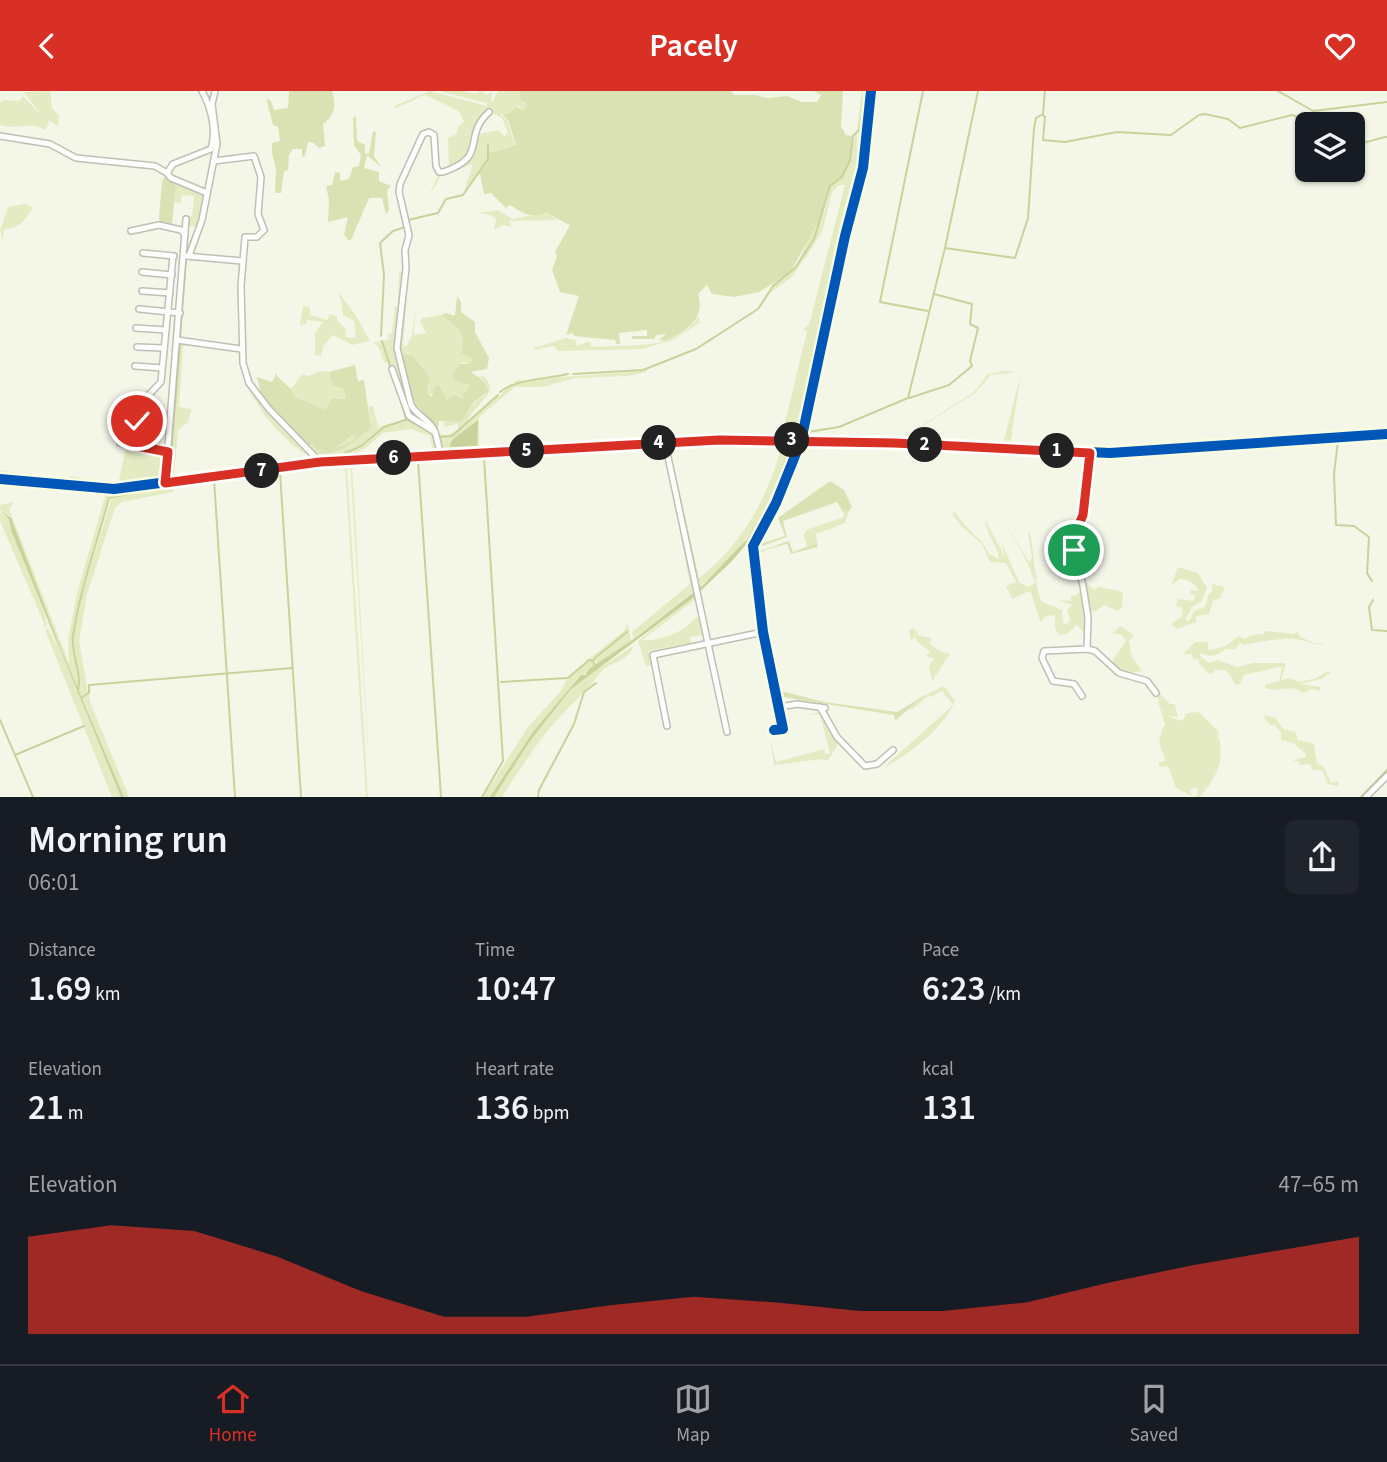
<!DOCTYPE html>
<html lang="en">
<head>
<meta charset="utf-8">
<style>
	:root { --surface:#171b24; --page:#20242c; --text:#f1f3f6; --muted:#9ea1a6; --line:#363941; --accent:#d93025 }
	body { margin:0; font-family:"Source Sans 3",sans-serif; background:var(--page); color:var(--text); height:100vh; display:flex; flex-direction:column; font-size:26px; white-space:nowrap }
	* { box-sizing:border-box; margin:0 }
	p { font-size:23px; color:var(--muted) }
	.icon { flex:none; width:38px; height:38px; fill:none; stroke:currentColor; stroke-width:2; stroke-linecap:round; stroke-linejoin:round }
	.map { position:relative; height:706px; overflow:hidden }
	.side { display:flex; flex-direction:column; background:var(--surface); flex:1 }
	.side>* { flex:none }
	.tools { position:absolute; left:1295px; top:21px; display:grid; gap:14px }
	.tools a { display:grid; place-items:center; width:70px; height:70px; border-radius:10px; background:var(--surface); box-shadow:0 2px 5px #0004; font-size:35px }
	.pin { position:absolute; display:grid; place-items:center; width:60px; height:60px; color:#fff; margin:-30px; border:4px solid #fff; border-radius:50%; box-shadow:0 2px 7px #0007 }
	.km { position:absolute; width:35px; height:35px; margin:-18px; border-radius:50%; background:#222; color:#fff; font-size:19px; line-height:35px; text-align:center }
	.round { display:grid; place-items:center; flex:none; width:74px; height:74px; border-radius:10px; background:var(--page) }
	.headline { display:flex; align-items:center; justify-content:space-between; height:119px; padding:0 28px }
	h1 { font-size:38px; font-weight:600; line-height:52px }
	.figures { display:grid; grid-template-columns:repeat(3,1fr); gap:10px; height:119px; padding:7px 28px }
	.figures div { display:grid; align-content:center }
	.figures b { font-size:35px; font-weight:600 }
	.figures small { font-size:19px; font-weight:400 }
	.figures p { font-size:19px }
	.chart { height:196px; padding:14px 28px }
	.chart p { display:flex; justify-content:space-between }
	.chart svg { width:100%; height:126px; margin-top:7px; fill:var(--accent); opacity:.7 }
	header { display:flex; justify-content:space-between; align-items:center; height:91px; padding:0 28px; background:var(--accent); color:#fff; font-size:32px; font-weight:600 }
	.tab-bar { display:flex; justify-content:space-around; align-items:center; height:98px; border-top:2px solid var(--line); background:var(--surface); font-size:19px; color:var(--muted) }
	.tab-bar a { display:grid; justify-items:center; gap:4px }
	.tab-bar .current { color:var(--accent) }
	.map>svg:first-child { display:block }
	.green { fill:#e4ebc2; fill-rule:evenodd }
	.forest { fill:#dae2b3 }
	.water { fill:#c9d29a }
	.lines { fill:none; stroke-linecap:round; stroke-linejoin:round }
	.stream { stroke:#c9d29a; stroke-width:2 }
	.minor-casing { stroke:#bec0b4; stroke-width:8 }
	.minor { stroke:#fdfefc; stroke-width:5 }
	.cycleway-casing { stroke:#f8fde2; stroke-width:15 }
	.cycleway { stroke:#0057b8; stroke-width:10 }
	.route-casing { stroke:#fff; stroke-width:14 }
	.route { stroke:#d93025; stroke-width:9 }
</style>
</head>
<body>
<header><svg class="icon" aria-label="back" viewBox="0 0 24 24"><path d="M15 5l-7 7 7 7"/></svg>Pacely<svg class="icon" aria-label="heart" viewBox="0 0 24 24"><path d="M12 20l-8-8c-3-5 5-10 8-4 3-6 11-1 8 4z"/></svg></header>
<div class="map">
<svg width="1387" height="706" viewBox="0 0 1387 706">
	<rect width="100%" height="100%" fill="#f4f7e8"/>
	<g class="green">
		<path d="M 50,0 L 52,17 L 59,25 L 58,35 L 49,29 L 46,39 C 30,30 17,39 0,34 L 0,12 L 3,9 L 19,10 L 23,5 L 41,24 L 24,1 Z"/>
		<polygon points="430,0 487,15 488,20 478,34 472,62 449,78 448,47 457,43 458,35 464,31 459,20 425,4 394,18 396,14"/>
		<path d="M 439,0 L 465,0 L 476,3 L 481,0 L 487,4 L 492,0 L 491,13 L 498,0 L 519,0 L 520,9 L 528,14 L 524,19 L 518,15 L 510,22 L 500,23 L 507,29 L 515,54 L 489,62 L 488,53 L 488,67 L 464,101 L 473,73 L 441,85 L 429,105 L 437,86 C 469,66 471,77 479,36 L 478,43 L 499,39 L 504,45 L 508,42 L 502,27 L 490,21 L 486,12 Z"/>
		<path d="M 862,0 L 864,0 L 860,36 L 857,40 L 858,75 L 832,170 L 793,348 L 718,347 L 444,362 L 441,359 L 444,354 L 439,359 L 434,336 L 416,321 L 399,264 L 406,175 L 409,175 L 403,255 L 407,255 L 412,244 L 416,218 L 414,244 L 426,242 L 420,230 L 422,227 L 441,224 C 460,238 461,242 464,264 L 472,268 L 470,274 L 463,271 C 456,276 456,282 456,290 L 469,294 L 466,303 L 463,303 L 463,308 L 457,306 L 448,310 L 444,304 L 433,302 L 429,305 L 427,294 L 431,288 L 413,265 L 403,266 L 419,318 L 428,324 L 440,343 L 448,344 L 458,338 L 458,333 L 444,336 L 443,331 C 471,332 464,315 485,304 L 487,294 L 479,285 L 486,286 C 487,289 490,293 490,297 C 491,305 470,320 467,332 L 498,304 L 499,306 L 508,295 L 517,291 L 512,290 L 643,280 L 696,258 L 758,218 L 773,195 L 795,178 L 816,130 L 824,122 L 831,95 L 846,80 L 857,37 ZM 839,94 L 845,94 L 809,234 L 803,238 L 807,240 L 782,344 L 479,357 L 479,326 L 515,296 L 542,296 L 575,287 L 628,285 L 646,281 L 650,276 L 703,255 L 759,218 L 771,201 L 792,186 L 812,157 L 823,138 L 832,101 Z"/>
		<polygon points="176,91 203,102 200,127 205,102 201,129 188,163 186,163 199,135 187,136 188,126 192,125 194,105 182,104 181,112 174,111"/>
		<path d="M 25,113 L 33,117 C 23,130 22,137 4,138 L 3,149 L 0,139 L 8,116 Z"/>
		<polygon points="498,119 512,128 545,122 558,129 509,130 511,135 519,137 503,134 494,139 496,129 491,124 478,122"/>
		<path d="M 399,181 L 405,181 L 396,247 L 410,314 L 433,336 L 437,362 L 321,370 L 304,356 L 348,349 L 356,343 L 354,349 L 332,360 L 316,361 C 341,366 355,352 371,335 L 369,315 L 373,315 L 378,336 L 404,329 L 384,335 L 360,354 L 334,367 L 361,355 L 384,336 L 406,329 L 389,271 L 385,272 L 378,255 L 373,252 L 389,248 L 388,243 L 392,242 L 395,215 L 398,215 ZM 411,338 L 430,345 L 433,361 L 349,366 L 367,356 L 383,342 Z"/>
		<polygon points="337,200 355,223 370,250 352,254 333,244 324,254 321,265 315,264 315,242 323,231 307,229 306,233 300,234 303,215 310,216 310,224 328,229 329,223 337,225 337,229 346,239 345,246 356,247 354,230 343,224 341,209"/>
		<path d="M 699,225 L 700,232 L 673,249 L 642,258 L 558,260 L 554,255 L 535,259 L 533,257 L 566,247 L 576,249 L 577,255 L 590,250 L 591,255 L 598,256 C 633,253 677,260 699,225 Z"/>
		<path d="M 179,250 L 169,389 L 180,251 L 188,252 L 183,255 L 179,316 L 192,318 L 188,331 L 178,339 L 174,385 L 201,384 L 312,367 C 307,363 300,360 294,355 C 266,331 241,297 238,259 L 248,292 L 278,331 L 318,370 L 166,391 Z"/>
		<polygon points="320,280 329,281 332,291 343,297 346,305 344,308 331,307 327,317 324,318 294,305 291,298 302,283 309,285"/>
		<polygon points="1004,280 1020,281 991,284 975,302 900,349 1003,353 1021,282 1010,354 1114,360 896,351 974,301 988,283"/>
		<path d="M 720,350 L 792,351 C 775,410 746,459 698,497 L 668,358 L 670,354 ZM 721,353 L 782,353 C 769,405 742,454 699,487 L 670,358 L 674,355 Z"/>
		<polygon points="663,354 664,356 694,500 633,548 632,541 690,493 664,358 618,356"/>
		<path d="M 126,356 L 165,362 L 163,389 L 111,397 L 0,386 L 0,380 C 23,381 44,388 69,389 L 70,385 L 118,394 Z"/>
		<polygon points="614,356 614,358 352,373 371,706 350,371"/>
		<path d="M 342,371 L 347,377 L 368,706 L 366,706 L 345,376 L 341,374 L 177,395 L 172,401 L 122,411 L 115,417 L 87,503 L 79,550 L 88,602 L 81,605 C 78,599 73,552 74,543 C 68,561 81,579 78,598 L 50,534 L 121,706 L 112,706 L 45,539 L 48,537 L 58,557 L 44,521 L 47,535 L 43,536 L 44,532 L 0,430 L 0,421 L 9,428 L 11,439 L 35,495 L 10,425 L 0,419 L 0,414 L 14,411 L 9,418 L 69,572 L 68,550 L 76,506 L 106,402 L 0,389 L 112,400 L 168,393 L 109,406 L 80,507 L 74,541 L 81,507 L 112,406 L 170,396 L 170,394 Z"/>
		<path d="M 954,419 C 957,426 975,446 981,449 L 989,463 L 999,468 C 999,455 985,443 985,429 L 1005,466 L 1001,450 L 1019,491 L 1028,496 L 1035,492 C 1028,467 1012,445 999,421 L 1029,471 L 1032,467 L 1028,442 L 1030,441 C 1033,456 1033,470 1036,485 L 1039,488 L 1035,487 C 1043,519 1037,507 1062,519 L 1063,532 L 1067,534 L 1070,528 L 1067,519 L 1072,514 L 1058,509 L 1071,510 L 1071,504 L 1076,505 L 1079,500 L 1086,525 L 1086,543 L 1077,534 L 1067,543 L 1059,544 L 1055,537 L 1055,526 L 1052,524 L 1044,526 L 1041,532 L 1030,500 L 1012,508 L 1006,495 L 1016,491 L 1006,472 L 990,471 L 982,453 L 962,436 L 953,424 Z"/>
		<polygon points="849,420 845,432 816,443 817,452 807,456 804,444 806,439 844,426 843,421"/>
		<path d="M 1178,476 L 1198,482 L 1207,497 L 1201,511 L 1192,516 L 1185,530 L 1190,529 L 1194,520 L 1206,515 L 1208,504 L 1212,501 L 1212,493 L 1225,496 L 1220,507 L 1213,510 L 1209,523 L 1196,525 L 1196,531 L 1177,538 L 1171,533 L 1182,525 L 1183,517 L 1176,515 L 1178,508 L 1193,510 L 1195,505 L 1190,503 L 1191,499 L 1199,500 C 1195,492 1188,488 1179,488 L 1171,495 Z"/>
		<polygon points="1084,489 1094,499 1099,496 1123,501 1122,517 1117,520 1104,514 1096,520 1087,521"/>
		<path d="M 695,505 L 696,508 L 642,549 C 659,551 685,541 696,526 L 700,528 L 703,544 L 690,546 L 691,552 L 648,560 L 653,574 L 646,575 L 638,550 Z"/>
		<polygon points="628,533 631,549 587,583 581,584 533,642 490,706 483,706 528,636 560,601 566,590 589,569 595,574 596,566 627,541 595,565 593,569 589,568 624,540"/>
		<polygon points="1120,535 1134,544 1129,550 1132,566 1142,580 1125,583 1112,574 1114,567 1126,550 1122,544 1113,542"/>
		<polygon points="914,537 919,545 932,547 929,552 939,560 950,563 932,590 929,576 934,567 928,566 927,563 931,561 917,551 916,546 911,549 909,539"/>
		<path d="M 1267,540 L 1294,543 L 1298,540 L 1299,545 L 1313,552 L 1326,553 C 1312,555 1307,549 1294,548 C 1278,547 1260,551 1244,554 L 1240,552 L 1235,558 L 1226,558 C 1216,566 1211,566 1200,562 L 1200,565 L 1209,572 L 1218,569 L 1237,576 L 1253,572 L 1286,572 L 1281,589 L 1279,590 L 1282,576 L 1279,576 L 1244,584 L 1240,593 L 1236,594 L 1226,579 L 1215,579 L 1214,582 L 1209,583 L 1199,572 L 1198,567 L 1194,569 L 1191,563 L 1182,564 L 1195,551 L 1208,551 L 1208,559 C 1223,557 1228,554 1239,545 L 1245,548 L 1251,544 L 1263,543 Z"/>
		<path d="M 633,555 C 630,570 609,571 600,582 C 585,603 562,621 545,643 C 530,663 515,685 502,706 L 494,706 L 530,650 L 571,598 L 581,589 Z"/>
		<polygon points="1333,580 1321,588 1300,593 1321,596 1319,600 1311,598 1303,602 1294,597 1274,599 1265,597 1265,594 1289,587 1299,591 1317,587 1324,582"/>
		<path d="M 944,595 L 955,610 C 946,635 906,666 883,677 L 953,614 L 942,600 L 930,606 L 928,605 L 912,619 L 910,617 L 925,604 Z"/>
		<polygon points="89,603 90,611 129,706 124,706 82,606"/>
		<path d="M 1160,603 L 1170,613 L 1175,613 L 1178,626 L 1167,625 L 1182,630 L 1187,622 L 1199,621 L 1218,640 L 1219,645 L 1216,646 L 1219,647 C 1225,673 1215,687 1200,706 L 1196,706 L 1198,701 L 1196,696 L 1190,699 L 1192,705 L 1176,697 L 1168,675 L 1159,676 L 1159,671 L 1166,670 C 1159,651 1156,654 1165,633 L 1160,617 L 1165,621 L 1159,615 L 1158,604 Z"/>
		<polygon points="821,621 839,651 828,670 822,668 774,674 770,648 776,671 824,658 825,663 830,662 820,623 803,625"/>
		<polygon points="1263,624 1276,627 1282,637 1295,641 1298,649 1314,653 1317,673 1323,675 1331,692 1339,690 1338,695 1328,693 1322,679 1313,679 1310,673 1301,674 1298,670 1292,670 1305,666 1306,663 1293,652 1281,649 1281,642 1275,634 1270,634"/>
	</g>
	<g class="forest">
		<path d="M 289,0 L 332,0 C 336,13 335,25 323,33 L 325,55 L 319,57 L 314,52 L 308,51 L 305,65 L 302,66 L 302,58 L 293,58 L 289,64 L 288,79 L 284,80 L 281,102 L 275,102 L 276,78 L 272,62 L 272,52 L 280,50 L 278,36 L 273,34 L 266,7 L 271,10 L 274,19 L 288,17 Z"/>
		<path d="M 519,0 L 731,0 L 734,4 L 756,4 L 767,7 L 787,5 L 802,11 L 817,11 L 821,4 L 814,0 L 843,0 L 841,35 L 846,44 L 852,45 L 850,69 L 842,85 L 830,95 L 823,122 L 790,182 L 759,201 L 734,206 L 712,203 L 707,194 L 698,203 C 706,228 686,241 665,250 L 659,249 L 666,243 L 656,244 L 654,248 L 632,248 L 632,245 L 647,245 L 647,239 L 619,242 L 620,253 L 616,253 L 615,249 L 574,245 L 573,242 L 566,244 L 579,205 L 560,201 L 552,179 L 557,165 L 555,161 L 570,134 L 546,122 C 533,128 522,122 510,114 L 506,117 L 491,102 L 484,103 L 480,83 L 474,86 L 486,73 L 489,62 L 516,54 L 508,29 L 502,23 L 510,22 L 516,16 L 524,19 L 527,16 L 526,12 L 520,9 Z"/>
		<polygon points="356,25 357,50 365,54 365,63 369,62 373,40 376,41 374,65 381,76 367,64 364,77 379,81 379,90 391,95 387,99 389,119 386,124 382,107 369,107 351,149 348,149 344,144 348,126 328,131 329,109 326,95 332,94 335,81 340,82 340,90 349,88 353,76 359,75 361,64 354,54 353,27"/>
		<polygon points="166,85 176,91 172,134 160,133 159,127 162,90"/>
		<path d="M 457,205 L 461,211 L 461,221 L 475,231 L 475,241 L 489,267 L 487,278 L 471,281 C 478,286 487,290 488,300 L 474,311 L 461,331 L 439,330 L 438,337 L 413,310 L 403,266 L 404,263 L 413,265 L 431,288 L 427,294 L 429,305 L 432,305 L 435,295 L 439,294 L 447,309 L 454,304 L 463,308 L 462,302 L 466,302 L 469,294 L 456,290 L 452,285 L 460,273 L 470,273 L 472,268 L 461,262 C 467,244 455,234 441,224 L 446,222 L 455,225 Z"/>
		<path d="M 355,274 L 358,290 L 364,289 L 371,336 C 352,354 337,368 309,360 C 328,362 337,357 354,349 L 356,343 L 331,359 L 316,359 L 312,354 L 304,356 L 262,307 L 257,286 L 272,291 L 277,281 L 277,285 L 291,298 L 294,305 L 324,318 L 327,317 L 331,307 L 344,308 L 346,305 L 343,297 L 333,295 L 329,281 Z"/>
		<polygon points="830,390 844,399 852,416 849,420 843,421 837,411 783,430 787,446 759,456 756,454 785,445 778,427"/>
		<polygon points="789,450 793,461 817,452 818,456 791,463 787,453 765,459 759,464 762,507 781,600 824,611 897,621 925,604 895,630 894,624 783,606 779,603 765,540 757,468 760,460"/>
	</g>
	<g class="water">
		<polygon points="864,0 868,0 859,80 836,171 798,344 766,425 758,440 731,471 693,507 571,598 530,650 494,706 490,706 533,641 581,584 586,584 589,578 635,547 704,493 747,448 772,405 795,341 832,170 858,75 859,37"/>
		<polygon points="478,329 477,357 448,360 452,349"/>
		<polygon points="0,419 11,427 59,553 124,706 121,706 11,439 9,428"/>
	</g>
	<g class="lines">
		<g class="stream">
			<polyline points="205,0 210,8"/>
			<polyline points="923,0 880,211 928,220"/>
			<polyline points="1278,0 1313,20 1387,11"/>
			<polyline points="1043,24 1045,26 1043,49 1065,51 1117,41 1171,44 1199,24 1205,23 1228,28 1240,37 1292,24 1317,33"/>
			<path d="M 1353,51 C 1366,54 1375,47 1387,46"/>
			<polyline points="408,131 408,129 438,122 446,108 463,104 488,68 488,54"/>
			<polyline points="945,157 978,0"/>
			<polyline points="186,163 195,140"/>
			<polyline points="381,245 384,184 380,152 393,140 405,136"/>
			<polyline points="180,246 186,168"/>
			<polyline points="382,250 391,278"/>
			<polyline points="573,283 643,279 696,258 758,218 773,195 795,177 814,148 830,95 842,86 850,69 853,45 859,39"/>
			<path d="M 500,301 C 515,288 547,288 568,283"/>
			<polyline points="909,307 949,294 972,275 970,270 978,237 970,233 972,213 934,203"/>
			<polyline points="401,310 406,328 422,336"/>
			<polyline points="806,344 808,341 839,336 908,307 945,157 1015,167 1028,127 1034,37 1036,27 1043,23 1045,0"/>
			<polyline points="440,346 452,345 498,304"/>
			<polyline points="1338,350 1334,383 1336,434 1354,435 1369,446 1367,482 1372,490"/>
			<polyline points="334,367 361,355 384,336 405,329"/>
			<polyline points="280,381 301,706"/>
			<polyline points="169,389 180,252"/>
			<polyline points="214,389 235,706"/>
			<polyline points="1373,509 1369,516 1372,539 1387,540"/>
			<polyline points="595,575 593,570 596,566 627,541"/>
			<polyline points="501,591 568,587 589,569 593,570"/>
			<path d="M 78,599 C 82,581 71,564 73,545 C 80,498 97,453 109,407 L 169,394"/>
			<polyline points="82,606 89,602 89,594 292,577"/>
			<polyline points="0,629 33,706"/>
			<polyline points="15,664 84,635"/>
			<polyline points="441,706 418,369 484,367 503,670 482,706"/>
			<polyline points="538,706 539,699 574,633 584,601 596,592"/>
			<polyline points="1361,706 1387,679"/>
		</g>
		<defs>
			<g id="minor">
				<path d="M 202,0 C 211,17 217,39 211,58 L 173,73 L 167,82 L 171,87 L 207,102"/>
				<polyline points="0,45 50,53 76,67 155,75 167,82"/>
				<polyline points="214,70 254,65 261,86 258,123 264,139 257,146 245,146 241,195 243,272 249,292 269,318 320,371"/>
				<polyline points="131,140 159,134 181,139 185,144"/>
				<polyline points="143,162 174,165"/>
				<polyline points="186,165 242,170"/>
				<polyline points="189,165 202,129 217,53 212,13 215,0"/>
				<polyline points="142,181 172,184"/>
				<polyline points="142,200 170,202"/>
				<polyline points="139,218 180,222"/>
				<polyline points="136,237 166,239"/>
				<polyline points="177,249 241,258"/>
				<polyline points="137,256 164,257"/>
				<polyline points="135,275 162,277"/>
				<polyline points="392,278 409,325 435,341 441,364"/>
				<path d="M 435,341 C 431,329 417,325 411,314 L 397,257 L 406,177 L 405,159 L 409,144 L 399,101 L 400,93 L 423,43 L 429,41 L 434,44 L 436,75 L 439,81 L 443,81 C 490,65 461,47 489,21"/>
				<polyline points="120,352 168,361"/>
				<polyline points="665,352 727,641"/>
				<polyline points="132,354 140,313 161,291 173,165"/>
				<polyline points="0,388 114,398 320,371 719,349 894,352 1110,362 1387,343"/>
				<polyline points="165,392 186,128"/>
				<polyline points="1087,558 1088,526 1083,495 1073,454 1075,441 1083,424 1090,362"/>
				<polyline points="1082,605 1074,593 1053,590 1042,567 1044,560 1087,558 1095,560 1119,582 1147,590 1156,602"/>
				<polyline points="780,616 797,613 825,617"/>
				<polyline points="820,616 837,646 865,675 877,673 893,659"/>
				<polyline points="667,635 653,564 763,541"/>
				<polyline points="774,639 783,638 763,541 753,455 776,412 801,350 845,145 863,77 871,0"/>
				<polyline points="1366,706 1387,685"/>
			</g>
		</defs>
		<use href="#minor" class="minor-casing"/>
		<use href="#minor" class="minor"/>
		<defs>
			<g id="cycleway">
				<polyline points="0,388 114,398 320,371 719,349 894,352 1110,362 1387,343"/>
				<polyline points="774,639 783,638 763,541 753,455 776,412 801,350 845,145 863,77 871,0"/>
			</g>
		</defs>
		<use href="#cycleway" class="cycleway-casing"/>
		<use href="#cycleway" class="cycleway"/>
	</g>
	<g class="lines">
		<defs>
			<polyline id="route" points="137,330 132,354 168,361 165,392 320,371 719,349 894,352 1090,362 1083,424 1074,445 1074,459"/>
		</defs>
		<use href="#route" class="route-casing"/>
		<use href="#route" class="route"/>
	</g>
</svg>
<div class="tools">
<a><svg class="icon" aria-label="layers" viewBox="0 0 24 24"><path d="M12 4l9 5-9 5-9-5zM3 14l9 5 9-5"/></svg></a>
</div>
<div class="pin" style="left:1074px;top:459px;background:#1e9e55"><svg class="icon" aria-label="arrive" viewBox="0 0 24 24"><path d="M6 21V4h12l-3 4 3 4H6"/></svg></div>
<div class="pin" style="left:137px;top:330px;background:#d93025"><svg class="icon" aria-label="check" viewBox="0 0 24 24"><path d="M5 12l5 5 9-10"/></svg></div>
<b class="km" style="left:1057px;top:360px">1</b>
<b class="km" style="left:925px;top:354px">2</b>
<b class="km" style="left:792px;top:349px">3</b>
<b class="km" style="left:659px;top:352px">4</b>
<b class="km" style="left:527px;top:360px">5</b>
<b class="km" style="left:394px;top:367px">6</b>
<b class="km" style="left:262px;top:380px">7</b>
</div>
<section class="side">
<div class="headline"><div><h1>Morning run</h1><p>06:01</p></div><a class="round"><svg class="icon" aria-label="share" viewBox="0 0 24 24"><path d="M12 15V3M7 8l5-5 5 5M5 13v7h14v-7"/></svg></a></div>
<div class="figures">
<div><p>Distance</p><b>1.69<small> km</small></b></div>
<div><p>Time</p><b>10:47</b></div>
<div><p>Pace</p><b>6:23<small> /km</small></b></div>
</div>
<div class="figures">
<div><p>Elevation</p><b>21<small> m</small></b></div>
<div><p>Heart rate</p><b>136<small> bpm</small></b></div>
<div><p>kcal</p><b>131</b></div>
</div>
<div class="chart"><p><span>Elevation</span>47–65 m</p>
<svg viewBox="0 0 160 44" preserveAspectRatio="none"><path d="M0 44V10L10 6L20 8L30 17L40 29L50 38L60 38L70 34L80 31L90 33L100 36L110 36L120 33L130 26L140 20L150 15L160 10V44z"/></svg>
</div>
</section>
<nav class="tab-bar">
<a class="current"><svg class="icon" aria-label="home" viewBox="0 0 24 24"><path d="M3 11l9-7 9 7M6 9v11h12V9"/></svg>Home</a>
<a><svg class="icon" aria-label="map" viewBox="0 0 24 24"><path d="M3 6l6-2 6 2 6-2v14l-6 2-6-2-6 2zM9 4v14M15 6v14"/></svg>Map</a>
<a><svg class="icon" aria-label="saved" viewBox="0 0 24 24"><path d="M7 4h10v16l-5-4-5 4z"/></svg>Saved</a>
</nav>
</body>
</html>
